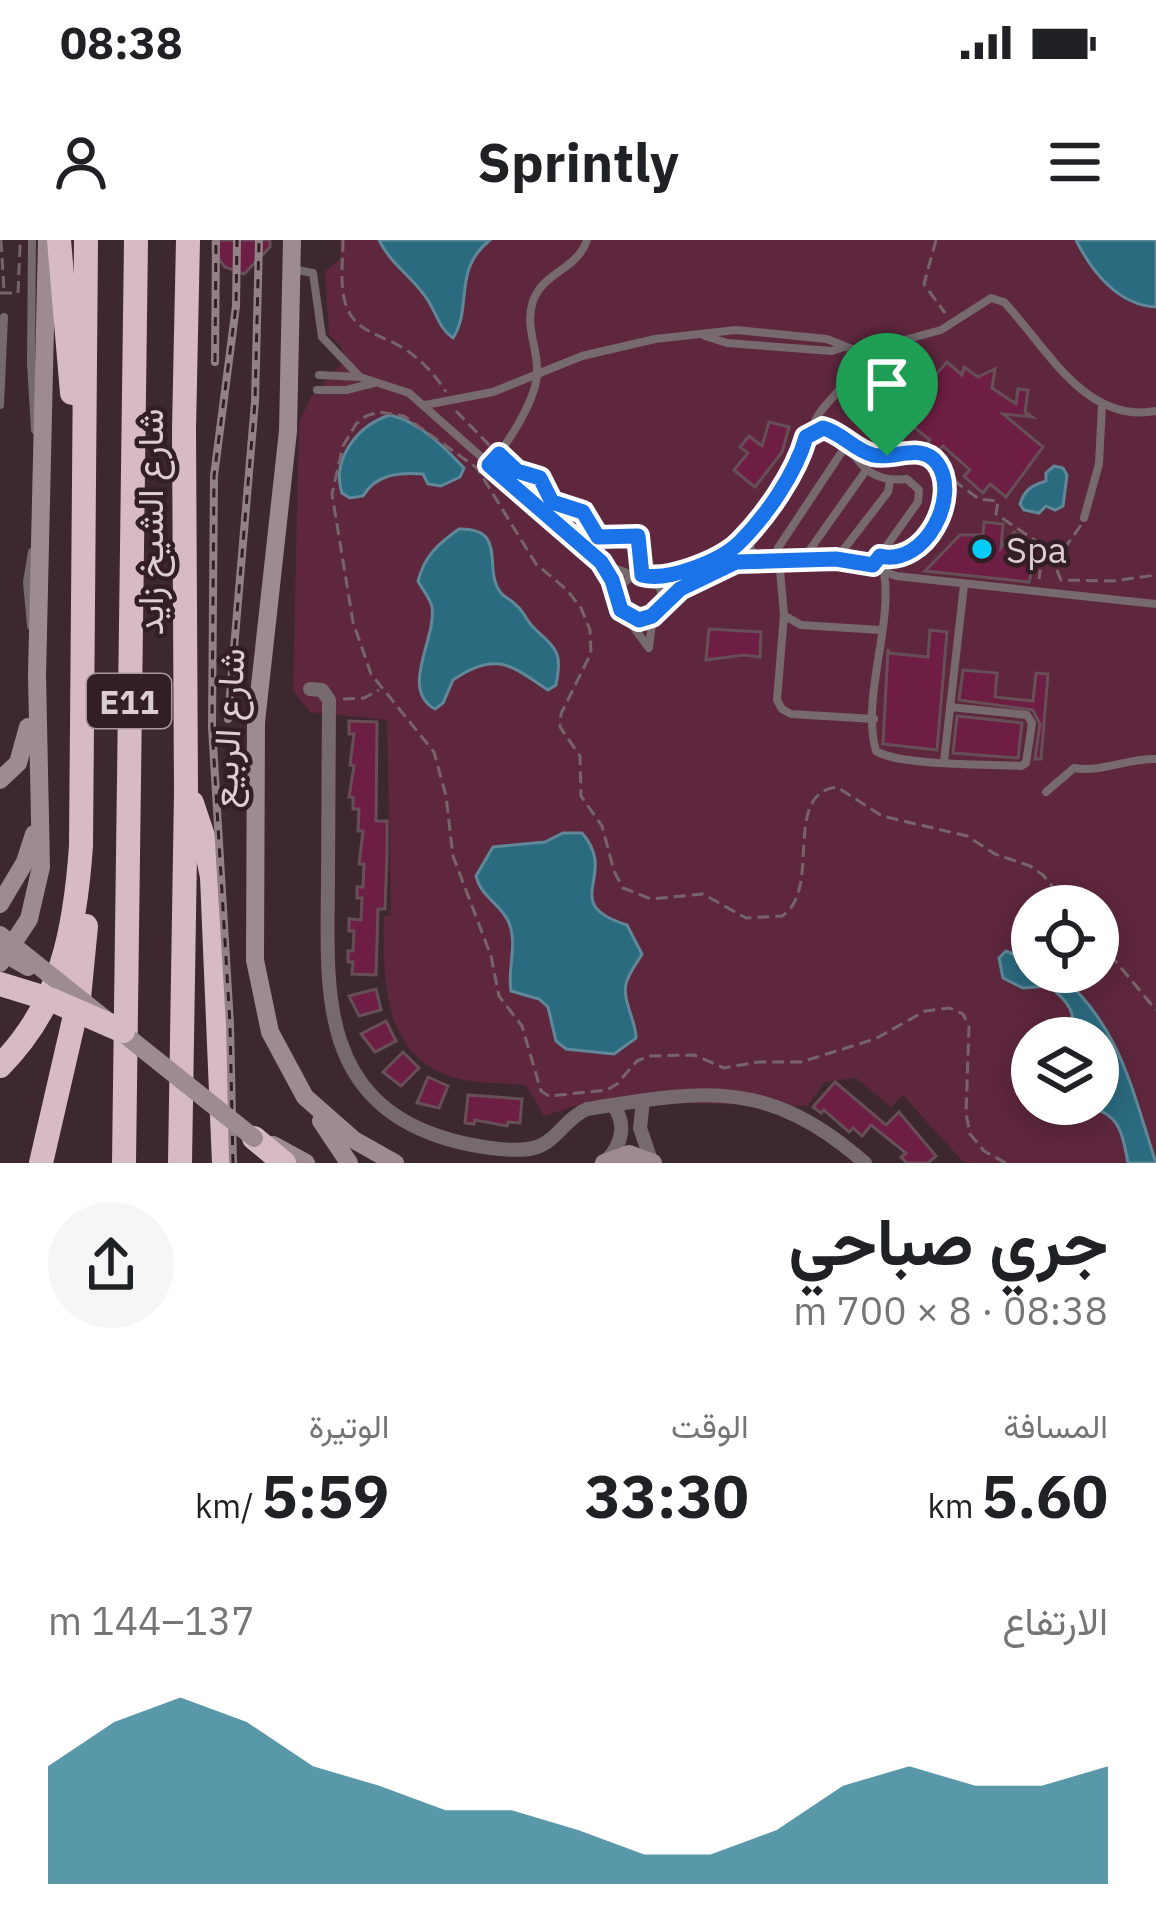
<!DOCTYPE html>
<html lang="ar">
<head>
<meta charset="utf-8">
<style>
	:root { --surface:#fff; --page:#f6f6f6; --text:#202124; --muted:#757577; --accent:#146d84 }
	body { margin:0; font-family:"IBM Plex Sans",Vazirmatn,sans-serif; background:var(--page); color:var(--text); direction:rtl; height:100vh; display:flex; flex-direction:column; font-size:45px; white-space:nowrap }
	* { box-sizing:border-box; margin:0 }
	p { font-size:39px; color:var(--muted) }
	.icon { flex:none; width:66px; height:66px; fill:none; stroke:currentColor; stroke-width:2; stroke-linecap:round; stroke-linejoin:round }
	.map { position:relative; height:923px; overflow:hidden; direction:ltr }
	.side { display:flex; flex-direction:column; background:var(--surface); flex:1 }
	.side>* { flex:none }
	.tools { position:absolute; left:1011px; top:645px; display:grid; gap:24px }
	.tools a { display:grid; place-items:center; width:108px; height:108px; border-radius:50%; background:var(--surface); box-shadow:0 6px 30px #0003; font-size:60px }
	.pin { position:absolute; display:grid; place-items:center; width:102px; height:102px; color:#fff; margin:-123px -51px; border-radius:50% 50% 50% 0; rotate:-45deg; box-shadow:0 0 12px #0007 }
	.pin .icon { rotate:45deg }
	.round { display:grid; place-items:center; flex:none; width:126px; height:126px; border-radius:63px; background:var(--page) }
	.summary { display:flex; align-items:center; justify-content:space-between; height:204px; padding:0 48px }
	h1 { font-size:66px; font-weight:700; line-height:90px }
	.metrics { display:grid; grid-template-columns:repeat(3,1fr); gap:18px; height:204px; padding:12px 48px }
	.metrics div { display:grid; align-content:center }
	.metrics b { font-size:60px; font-weight:700 }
	.metrics small { font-size:33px; font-weight:400 }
	.metrics p { font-size:33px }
	.chart { height:336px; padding:24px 48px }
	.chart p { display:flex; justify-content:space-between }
	.chart svg { width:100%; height:216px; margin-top:12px; fill:var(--accent); opacity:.7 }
	.status { display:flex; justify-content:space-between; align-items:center; height:84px; padding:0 60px; background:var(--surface); direction:ltr }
	.status svg { height:33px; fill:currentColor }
	header { display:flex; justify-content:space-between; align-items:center; height:156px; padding:0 48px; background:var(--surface); font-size:54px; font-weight:700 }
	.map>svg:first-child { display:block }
	.green { fill:#5f273e; fill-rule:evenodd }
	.water { fill:#2b6b7f; stroke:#608898; stroke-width:3 }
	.building { fill:#6e1d43; stroke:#674f57; stroke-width:3 }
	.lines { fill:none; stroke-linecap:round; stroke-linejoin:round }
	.path { stroke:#77646b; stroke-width:3; stroke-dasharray:12 6; stroke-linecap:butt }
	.lane { stroke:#766a6e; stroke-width:8 }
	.street { stroke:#766a6e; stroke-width:14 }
	.secondary { stroke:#9d8b91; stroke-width:18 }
	.highway { stroke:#d7bbc4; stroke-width:24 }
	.rail-casing { stroke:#918086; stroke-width:8 }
	.rail { stroke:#331e26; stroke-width:3; stroke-dasharray:9; stroke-linecap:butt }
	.secondary-bridge { stroke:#9d8b91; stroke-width:18 }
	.highway-bridge { stroke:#d7bbc4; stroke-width:24 }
	.route-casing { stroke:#fff; stroke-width:24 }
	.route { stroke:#1a73e8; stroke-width:15 }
	.poi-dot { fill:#05cbf9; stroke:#331e26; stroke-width:4.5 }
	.labels { text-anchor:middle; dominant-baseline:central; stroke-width:9; stroke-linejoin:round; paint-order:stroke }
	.shield { fill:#331e26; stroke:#a9989e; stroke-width:3 }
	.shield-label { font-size:33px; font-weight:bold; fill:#dbcdd2 }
	.street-label { font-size:36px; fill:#dbcdd2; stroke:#331e26 }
	.poi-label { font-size:36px; fill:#dbcdd2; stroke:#331e26; text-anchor:start }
</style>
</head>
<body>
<div class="status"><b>08:38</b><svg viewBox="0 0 49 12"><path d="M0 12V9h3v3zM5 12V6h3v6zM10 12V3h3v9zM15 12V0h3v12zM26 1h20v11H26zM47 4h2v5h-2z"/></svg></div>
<header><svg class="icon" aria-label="menu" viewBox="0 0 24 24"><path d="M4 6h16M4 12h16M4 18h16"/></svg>Sprintly<svg class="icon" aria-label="person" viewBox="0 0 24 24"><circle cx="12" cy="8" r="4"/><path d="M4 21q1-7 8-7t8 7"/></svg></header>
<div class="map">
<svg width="1156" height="923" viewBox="0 0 1156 923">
	<rect width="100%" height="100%" fill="#3d2830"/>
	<path class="green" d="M 340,0 L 1156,0 L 1156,923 L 964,923 L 903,855 L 891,867 L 856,838 L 825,842 L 807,866 L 590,861 L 544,876 L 526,845 C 505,843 481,844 460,839 C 382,820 383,741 384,677 L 391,675 L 387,480 L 310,472 L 293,451 L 299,182 L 311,157 L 342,123 L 342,108 L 329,94 L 325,32 L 340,19 ZM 1032,666 L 1098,666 L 1098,732 L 1032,732 ZM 1032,798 L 1098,798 L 1098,864 L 1032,864 Z"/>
	<g class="water">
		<path d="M 379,0 L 490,0 C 452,30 473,67 453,98 C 438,88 436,70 425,56 C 410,35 390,23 379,0 Z"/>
		<path d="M 1076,0 L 1156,0 L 1156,67 C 1118,65 1092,32 1076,0 Z"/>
		<path d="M 390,175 C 420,182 443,206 464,228 L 460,237 L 441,246 L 428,244 L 423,234 C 399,232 376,234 363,256 L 350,258 L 342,253 C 331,219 358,185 390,175 Z"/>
		<path d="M 1054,226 L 1063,228 L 1067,235 L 1063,266 L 1055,270 L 1046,266 L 1039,273 L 1024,270 L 1020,264 C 1025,249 1031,246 1046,241 L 1046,233 Z"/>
		<path d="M 459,289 C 509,288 482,330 501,353 C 505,358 512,360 516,365 C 524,371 526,381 534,388 C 556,409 563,411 556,445 L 548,450 C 512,426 496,410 453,440 L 443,463 L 435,469 C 399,449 437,398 432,367 C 430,358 422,349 418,341 C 425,315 438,304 459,289 Z"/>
		<path d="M 563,593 L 582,593 C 620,636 557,663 627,685 L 642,714 C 637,723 628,734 626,744 C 622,761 636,780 636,798 L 614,814 L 566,809 L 556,801 L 548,767 L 539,759 L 511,751 C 507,729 518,705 509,683 C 502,664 481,658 476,636 L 493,607 L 545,602 Z"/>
		<path d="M 1006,711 L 1032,722 L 1032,732 L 1057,732 C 1121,787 1131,847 1156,923 L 1128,923 C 1121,884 1117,872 1077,864 L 1098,864 L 1098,798 L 1073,798 C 1076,772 1069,762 1049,746 L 1023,748 L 1003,738 L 999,718 Z"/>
	</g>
	<g class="building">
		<polygon points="213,0 270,0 270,7 244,34 225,27 213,11"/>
		<polygon points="904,116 932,139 947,122 962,135 964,127 978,137 995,129 992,148 1016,164 1018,149 1028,150 1025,172 1032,177 1003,174 1043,207 1006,257 990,244 983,253 964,236 970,230 943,206 936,214 926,205 930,200 905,180 895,192 875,175 890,159 877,148"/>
		<polygon points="769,182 789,187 782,212 755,247 734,230 748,213 740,207 749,196 762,206"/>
		<polygon points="984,282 1003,284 1001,308 1014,292 1032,306 1025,314 1034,322 1029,342 925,331 960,295 983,295"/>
		<polygon points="709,389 761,392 760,417 744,415 706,420"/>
		<polygon points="930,390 947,392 937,510 883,504 888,409 889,413 928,417"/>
		<polygon points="963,430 997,433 995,457 1033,461 1036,433 1048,434 1041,519 1035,519 1040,484 1033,470 959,460"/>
		<polygon points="957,476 1022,483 1018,518 953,513"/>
		<polygon points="349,481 377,482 376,581 387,581 387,614 385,669 378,669 376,735 352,734 353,722 348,722 348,711 353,711 354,691 349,691 349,679 361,680 362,658 357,658 357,647 363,647 364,624 359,624 363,591 358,591 359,569 353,569 353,557 349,557 354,526 350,525 354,494 349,494"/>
		<polygon points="376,749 381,770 359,776 349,756"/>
		<polygon points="386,781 396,801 375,812 361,794"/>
		<polygon points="403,812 419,828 401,846 383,832"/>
		<polygon points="428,837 448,846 439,868 417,863"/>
		<polygon points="835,842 886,885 899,872 936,916 928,923 907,923 901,917 906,913 871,885 862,896 853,888 849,892 824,870 821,873 813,867"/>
		<polygon points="468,855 522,859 520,883 508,882 507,886 475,880 474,884 465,883"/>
	</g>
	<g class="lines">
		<g class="path">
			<polyline points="1,0 4,51"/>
			<path d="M 343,0 C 343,19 340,39 344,58 C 351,90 374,92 398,105 C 418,116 434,133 446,152"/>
			<polyline points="936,0 924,44 945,73"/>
			<polyline points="0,53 18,53 20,6 25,6"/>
			<polyline points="456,171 491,207"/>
			<polyline points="506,222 517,231 543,241 555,264 583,272 598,297 638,296 642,326"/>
			<polyline points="953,240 979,259 998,261 996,274 1036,301 1043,310 1039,339"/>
			<polyline points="1081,285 1054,323 1061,340 1113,341 1156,335"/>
			<polyline points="343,459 364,458 379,450"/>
			<polyline points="1098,700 1156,770"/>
			<path d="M 1006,923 L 984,911 L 970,894 L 966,873 L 969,787 L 963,774 L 950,768 L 925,771 L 875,799 L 801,822 L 758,822 L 724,828 L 694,815 L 649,816 L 637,821 L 617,844 L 607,850 L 549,856 L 541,851 L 522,786 L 499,756 L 491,716 L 453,616 L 446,556 L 434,512 L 371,434 L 353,382 L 332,254 L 343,206 L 356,184 L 366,176 L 379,172 L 404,176 L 477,228 L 536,324 L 567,350 L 581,368 L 590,390 L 591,413 L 561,474 L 560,487 L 580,516 L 581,556 L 602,586 L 614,631 L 623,648 L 651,659 L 703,654 L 746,678 L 782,676 C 823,650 781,553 837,547 L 882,576 L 967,596 L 995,614 L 1030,626 L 1043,635 L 1068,666"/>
		</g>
		<g class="lane">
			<polyline points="32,0 31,123 35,190"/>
			<polyline points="292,29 313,33 322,97 359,136"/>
			<polyline points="705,96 727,103 832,111 844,107"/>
			<polyline points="319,135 360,137 409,153 601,323 635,336"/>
			<polyline points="317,150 346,150 374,143"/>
			<polyline points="0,165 4,77"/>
			<path d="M 425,165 L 493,152 L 582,116 L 655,99 L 736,90 L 827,99 L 852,109 L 871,109 L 941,90 L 991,58 L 1004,62 C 1046,106 1084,184 1156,171"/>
			<path d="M 811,192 C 820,158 852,152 860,109"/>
			<path d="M 837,193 L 871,214 L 923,213 L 941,230 C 945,267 938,297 904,316 L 880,316"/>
			<polyline points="845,207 778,308 784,375 777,460 782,469 791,474 874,479"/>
			<path d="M 489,225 C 507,206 535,161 537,135 C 539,109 524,87 533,61 C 544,31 577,30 587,0"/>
			<polyline points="1084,278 1099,224 1102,165"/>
			<polyline points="748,293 751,310 760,320"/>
			<path d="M 716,317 C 752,301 794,234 806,197 L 823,188 C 857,198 852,245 907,239 L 919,250 L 918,262 L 873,325"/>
			<polyline points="804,318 867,229"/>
			<polyline points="837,318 888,252 890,241"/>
			<polyline points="602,324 616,353"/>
			<path d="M 884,332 C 893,386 861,458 876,511 C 900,526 988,524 1021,526 L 1026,523 L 1032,483 L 1027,475 L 950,467"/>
			<circle cx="640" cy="358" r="22"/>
			<path d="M 654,338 C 686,337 709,311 743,320"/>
			<polyline points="661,365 675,352 720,327 778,319 854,320 896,336 1156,364"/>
			<polyline points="785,376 801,385 880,390"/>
			<polyline points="626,377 649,408"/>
			<polyline points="31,386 27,342 32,312"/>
			<polyline points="649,407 653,376"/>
			<polyline points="944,521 964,345"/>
			<path d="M 1046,552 L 1074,528 C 1100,533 1128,518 1156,519"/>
		</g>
		<g class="street">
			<path d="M 310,449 L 322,450 L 329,460 C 329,518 328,576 328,634 C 328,738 314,854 438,896 C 461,904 513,915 537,907 C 556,901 567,877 587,869 C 706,850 768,838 865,923"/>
			<polyline points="643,861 640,888 651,920"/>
			<path d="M 607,920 C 622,904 627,884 613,865"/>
		</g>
		<g class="secondary">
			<polyline points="292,0 288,191 256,482 255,720 270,792 305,857 354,900 395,923"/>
			<polyline points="0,540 18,523 28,487"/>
			<polyline points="0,664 25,622 34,594"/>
			<polyline points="0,723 29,679 41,627 37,435 47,0"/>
			<polyline points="321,881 349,923"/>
			<polyline points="273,905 306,923"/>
			<polyline points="604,923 629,914 653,923"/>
		</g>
		<g class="highway">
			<polyline points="59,0 72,153"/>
			<polyline points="192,563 205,602 212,637 224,923"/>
			<path d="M 0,826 C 62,763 75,691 81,606 L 86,0"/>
			<polyline points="254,898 284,923"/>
			<polyline points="41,923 79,758 86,686"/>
			<polyline points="124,923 136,0"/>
			<polyline points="180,923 186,552 184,189 188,0"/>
		</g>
		<defs>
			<g id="rail">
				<polyline points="215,122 216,0"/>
				<polyline points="228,479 255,162 259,0"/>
				<polyline points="233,923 230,784 212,487 214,236 236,66 237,0"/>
			</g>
		</defs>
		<use href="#rail" class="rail-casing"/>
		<use href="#rail" class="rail"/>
		<g class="secondary-bridge">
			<polyline points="0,695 254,898"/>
			<polyline points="0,711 28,727"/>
		</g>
		<polyline class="highway-bridge" points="0,744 52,760 123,791"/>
	</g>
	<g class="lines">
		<defs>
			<path id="route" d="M 823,188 C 842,193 854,210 873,215 C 894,220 921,202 937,223 C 961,255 926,327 880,316 L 873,325 L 836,319 L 736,322 L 680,349 L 652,376 L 639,380 L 621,370 L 612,340 L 601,322 L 489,225 L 499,214 L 517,231 L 540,238 L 552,262 L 583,272 L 598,297 L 638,296 L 642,335 C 667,342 721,321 740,302 C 766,276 796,233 806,197 Z"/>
		</defs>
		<use href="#route" class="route-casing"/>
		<use href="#route" class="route"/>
	</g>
	<circle class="poi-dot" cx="982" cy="309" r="12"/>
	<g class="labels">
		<rect class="shield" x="87" y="434" width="84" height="54" rx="9"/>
		<g class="shield-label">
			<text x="129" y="461">E11</text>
		</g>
		<g class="street-label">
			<text transform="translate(149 282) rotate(-90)">شارع الشيخ زايد</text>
			<text transform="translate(227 488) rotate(-87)">شارع الربيع</text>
		</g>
		<g class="poi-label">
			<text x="1006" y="309">Spa</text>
		</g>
	</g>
</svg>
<div class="tools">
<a><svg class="icon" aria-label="locate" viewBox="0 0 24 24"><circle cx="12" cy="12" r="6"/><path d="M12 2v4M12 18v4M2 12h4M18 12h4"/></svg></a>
<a><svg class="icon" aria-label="layers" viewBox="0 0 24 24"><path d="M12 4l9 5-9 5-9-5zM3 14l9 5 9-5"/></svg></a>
</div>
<div class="pin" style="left:887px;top:216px;background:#1e9e55"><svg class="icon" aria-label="arrive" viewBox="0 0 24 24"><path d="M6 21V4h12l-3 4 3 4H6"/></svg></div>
</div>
<section class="side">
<div class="summary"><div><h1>جري صباحي</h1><p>08:38 · 8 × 700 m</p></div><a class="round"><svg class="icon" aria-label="share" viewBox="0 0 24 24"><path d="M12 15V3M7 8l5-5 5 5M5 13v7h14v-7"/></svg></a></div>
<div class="metrics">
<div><p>المسافة</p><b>5.60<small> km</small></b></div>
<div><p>الوقت</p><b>33:30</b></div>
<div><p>الوتيرة</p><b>5:59<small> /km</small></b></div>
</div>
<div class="chart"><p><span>الارتفاع</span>137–144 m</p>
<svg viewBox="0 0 160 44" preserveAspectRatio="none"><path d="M0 44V20L10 11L20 6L30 11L40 20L50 24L60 29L70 29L80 33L90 38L100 38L110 33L120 24L130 20L140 24L150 24L160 20V44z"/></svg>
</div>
</section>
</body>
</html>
